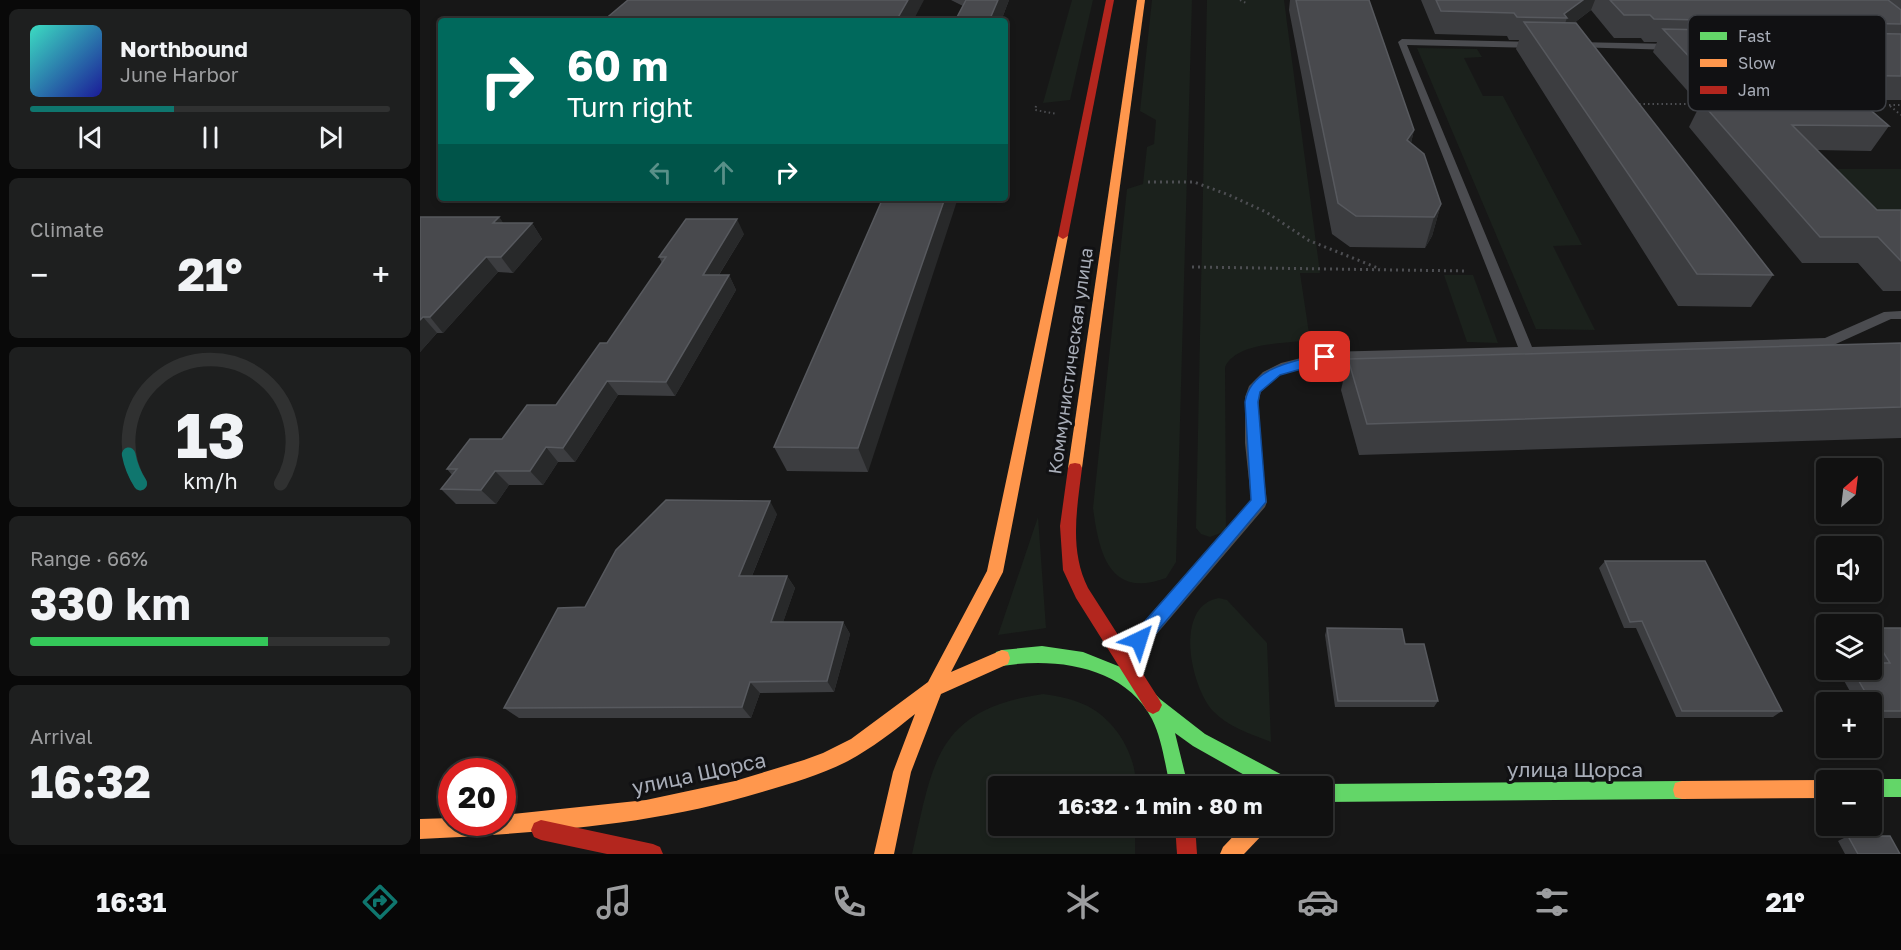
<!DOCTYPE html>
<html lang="en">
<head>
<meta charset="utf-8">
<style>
	body { margin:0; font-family:"Golos Text",sans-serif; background:#1e1f1f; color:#f1f3f6; height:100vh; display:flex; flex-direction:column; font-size:22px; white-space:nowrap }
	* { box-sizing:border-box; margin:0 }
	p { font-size:20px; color:#9c9d9f }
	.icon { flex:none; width:33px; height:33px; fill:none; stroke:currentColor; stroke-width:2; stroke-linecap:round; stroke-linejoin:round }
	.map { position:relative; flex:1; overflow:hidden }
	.sheet { display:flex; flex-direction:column; gap:9px; padding:9px; background:#090909; width:420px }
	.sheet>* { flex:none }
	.hud { position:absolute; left:18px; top:18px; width:570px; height:183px; border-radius:6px; box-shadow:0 3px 9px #0003,0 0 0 2px #303131; background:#00695c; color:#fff; overflow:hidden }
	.needle { width:39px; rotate:28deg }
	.buttons { position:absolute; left:1396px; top:458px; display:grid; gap:12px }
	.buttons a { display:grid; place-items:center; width:66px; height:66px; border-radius:6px; background:#111; box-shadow:0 3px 9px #0003,0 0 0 2px #303131; font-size:30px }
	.speed { position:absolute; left:18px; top:758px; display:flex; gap:12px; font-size:30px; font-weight:700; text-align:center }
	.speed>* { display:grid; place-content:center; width:78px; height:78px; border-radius:50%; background:#111; box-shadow:0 3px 9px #0003,0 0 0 2px #303131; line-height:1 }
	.speed .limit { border:9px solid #d22; background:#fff; color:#111 }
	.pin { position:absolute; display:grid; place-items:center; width:51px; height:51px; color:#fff; margin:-26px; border-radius:12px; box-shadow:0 3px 9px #0006 }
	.me { position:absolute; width:66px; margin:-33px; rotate:41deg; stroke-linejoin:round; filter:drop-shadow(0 0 4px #0008) }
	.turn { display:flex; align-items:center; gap:21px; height:126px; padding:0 30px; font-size:27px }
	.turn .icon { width:78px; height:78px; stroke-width:2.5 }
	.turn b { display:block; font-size:42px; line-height:51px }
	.lanes { display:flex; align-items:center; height:57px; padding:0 30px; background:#0003; justify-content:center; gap:30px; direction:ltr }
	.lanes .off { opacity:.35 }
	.big { font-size:45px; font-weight:700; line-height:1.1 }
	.sheet .widget { flex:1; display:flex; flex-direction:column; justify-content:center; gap:9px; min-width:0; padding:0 21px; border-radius:9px; background:#1e1f1f }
	.sheet .dial { align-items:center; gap:0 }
	.dial svg { height:156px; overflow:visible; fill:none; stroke:#303131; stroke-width:7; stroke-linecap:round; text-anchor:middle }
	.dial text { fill:#f1f3f6; stroke:none }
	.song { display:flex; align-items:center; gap:18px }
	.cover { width:72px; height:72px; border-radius:9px; background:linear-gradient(135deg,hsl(170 70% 55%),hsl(240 70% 35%)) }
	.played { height:6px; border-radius:3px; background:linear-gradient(90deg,#0f766e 40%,#303131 40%) }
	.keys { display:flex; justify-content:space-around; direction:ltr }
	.heat { display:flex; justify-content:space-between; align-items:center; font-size:33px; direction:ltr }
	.charge { height:9px; border-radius:4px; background:linear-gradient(90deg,#34c759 66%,#303131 0) }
	.trip { position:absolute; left:568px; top:776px; width:345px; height:60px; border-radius:6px; background:#111; box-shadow:0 3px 9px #0003,0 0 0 2px #303131; font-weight:700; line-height:60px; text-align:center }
	.tabs { display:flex; height:96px; justify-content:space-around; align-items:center; background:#070707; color:#9c9d9f }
	.tabs .icon { width:42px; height:42px }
	.tabs .selected { color:#0f766e }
	.tabs b { font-size:27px; color:#f1f3f6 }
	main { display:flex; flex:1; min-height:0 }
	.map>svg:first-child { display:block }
	.green { fill:#1b211c }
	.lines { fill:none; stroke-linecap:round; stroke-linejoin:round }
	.path-far1 { stroke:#4d4e52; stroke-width:2; stroke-dasharray:1.5 3; stroke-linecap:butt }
	.path { stroke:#4d4e52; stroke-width:3; stroke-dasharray:2 4; stroke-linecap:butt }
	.lane { fill:#4b4c50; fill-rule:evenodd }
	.fast { fill:#63d668; fill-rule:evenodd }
	.slow { fill:#ff974d; fill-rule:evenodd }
	.jam { fill:#b3261e; fill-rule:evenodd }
	.wall { fill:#3c3d40 }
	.shaded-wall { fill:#28292a }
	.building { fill:#48494d; stroke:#57595e; stroke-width:1.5 }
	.route { fill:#1a73e8; stroke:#114b97; stroke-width:1.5 }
	.labels { text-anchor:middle; stroke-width:6; stroke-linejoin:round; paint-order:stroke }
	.street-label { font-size:18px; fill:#a8adb8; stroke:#111113 }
	.near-street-label { font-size:21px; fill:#a8adb8; stroke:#111113 }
	.key { fill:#111113; stroke:#3e4045; stroke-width:1.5 }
	.key-label { font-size:16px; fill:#a8adb8 }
</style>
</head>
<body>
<main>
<section class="sheet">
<div class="widget">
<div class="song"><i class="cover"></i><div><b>Northbound</b><p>June Harbor</p></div></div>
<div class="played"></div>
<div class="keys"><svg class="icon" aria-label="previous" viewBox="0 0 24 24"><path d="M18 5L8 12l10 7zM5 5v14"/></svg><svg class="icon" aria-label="pause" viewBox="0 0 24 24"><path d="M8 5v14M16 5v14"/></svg><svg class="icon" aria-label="next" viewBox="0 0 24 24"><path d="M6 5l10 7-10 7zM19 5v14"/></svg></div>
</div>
<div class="widget"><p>Climate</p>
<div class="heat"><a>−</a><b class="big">21°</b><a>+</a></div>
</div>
<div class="widget dial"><svg viewBox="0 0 100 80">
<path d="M14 69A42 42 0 1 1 86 69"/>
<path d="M14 69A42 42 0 0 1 8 54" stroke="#0f766e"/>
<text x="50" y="56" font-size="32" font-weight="700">13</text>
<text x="50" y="72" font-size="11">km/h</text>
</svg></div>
<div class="widget"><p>Range · 66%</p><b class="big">330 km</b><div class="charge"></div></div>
<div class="widget"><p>Arrival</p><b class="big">16:32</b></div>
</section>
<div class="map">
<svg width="1481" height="854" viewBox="0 0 1481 854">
	<rect width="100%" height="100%" fill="#171717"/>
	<g class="green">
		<polygon points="652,0 673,0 650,100 623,103"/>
		<path d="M 732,0 L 772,0 L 756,562 L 746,578 C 690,599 679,554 673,508 L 707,189 L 723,184 L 727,147 L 734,144 L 736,120 L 720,111 Z"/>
		<path d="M 787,0 L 864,0 L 900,273 L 880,273 L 890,340 C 866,344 817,341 805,367 L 806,531 L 790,537 L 781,534 L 776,528 Z"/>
		<polygon points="997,48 1057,49 1062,57 1044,58 1063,96 1083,96 1162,245 1133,246 1175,330 1116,329"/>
		<polygon points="1413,169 1481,169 1481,214 1458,213"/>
		<polygon points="1024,275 1053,275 1078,343 1047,342"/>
		<polygon points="618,517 626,628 578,635"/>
		<path d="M 799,598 L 807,600 L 847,643 L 851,742 C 831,734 808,727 793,711 C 771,687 753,606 799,598 Z"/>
		<path d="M 623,694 C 636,696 650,698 663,704 C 694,717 716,753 716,786 L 579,786 L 579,825 L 715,825 L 715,854 L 492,854 C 513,763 515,710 623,694 Z"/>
	</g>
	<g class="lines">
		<g class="path-far1">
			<polyline points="820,0 828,4"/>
			<polyline points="1219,104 1282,104"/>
			<polyline points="1442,105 1481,105"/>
			<polyline points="616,106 615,110 637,114"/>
			<polyline points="1470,106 1481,115"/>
		</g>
		<g class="path">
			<polyline points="728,182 774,182 809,195 846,212 888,240 960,269"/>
			<polyline points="772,267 1047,271"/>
		</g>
		<g class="lane">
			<path d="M 982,39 L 1116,42 L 1120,45 L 1116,48 L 987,45 L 1112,347 L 1405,338 L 1464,312 L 1481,311 L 1481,319 L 1471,319 L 1407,348 L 905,362 C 885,366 854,370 842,390 C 832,406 845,480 847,502 L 845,507 L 712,663 L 705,666 L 698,663 L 696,657 L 698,651 L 831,500 L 825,443 L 825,397 L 829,386 L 843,372 L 861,363 L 905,352 L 1098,347 L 978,42 Z"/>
			<polygon points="1155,42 1254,44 1258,47 1254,50 1152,47 1151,45"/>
		</g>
		<g class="fast">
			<path d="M 622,646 L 663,652 L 708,670 L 724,682 L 740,699 L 785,734 L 870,779 L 872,786 L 844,786 L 773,746 L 755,733 L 768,786 L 750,786 C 745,764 742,739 732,719 C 705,666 635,657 582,666 L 576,664 L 574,658 L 576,652 L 582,650 Z"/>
			<polygon points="1452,779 1481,779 1481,797 1452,797 1452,780 1449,780"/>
			<polygon points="1262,781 1269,783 1271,790 1269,797 1262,799 903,802 903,786 897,786 903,784"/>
		</g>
		<g class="slow">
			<polygon points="717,0 725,0 662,468 660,472 650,472 648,468"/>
			<path d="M 643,233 L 648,236 L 583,572 L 531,672 L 582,650 L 588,652 L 590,658 L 588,664 L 521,694 L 491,772 L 474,854 L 454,854 L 473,772 L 495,714 C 474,731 452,748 428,761 C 401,775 372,783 342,792 C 231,826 116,833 0,839 L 0,819 L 32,818 L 32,822 L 82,822 L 82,815 L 226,800 L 315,781 L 384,760 L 403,753 L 431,739 L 508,682 L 567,571 L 638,236 Z"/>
			<polygon points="1407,780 1407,798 1262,799 1255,797 1253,790 1255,783 1262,781"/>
			<polygon points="824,825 848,825 845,832 824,854 800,854 803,847"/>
		</g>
		<g class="jam">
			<polygon points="686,0 694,0 648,236 643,239 638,236"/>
			<path d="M 655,463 L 660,464 L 662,468 C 657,509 649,550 668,588 L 739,699 L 742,705 L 739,711 L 733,714 L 727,711 L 656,598 L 643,570 L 640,526 L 648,468 L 650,464 Z"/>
			<polygon points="121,820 233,844 240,847 243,854 187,854 121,840 114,837 111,830 114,823"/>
			<polygon points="755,825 775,825 777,854 757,854"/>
		</g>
	</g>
	<g class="wall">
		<polygon points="531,0 589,0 581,21 543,6"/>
		<polygon points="870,0 949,0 994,130 991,143 1021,204 1012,236 1005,248 930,247 912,234 869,10"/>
		<polygon points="1001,0 1481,0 1481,100 1439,100 1469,126 1451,151 1397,150 1457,210 1481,210 1481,291 1463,291 1438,263 1382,263 1269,127 1280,105 1233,52 1237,42 1224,42 1221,38 1194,38 1171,10 1154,23 1353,275 1331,307 1258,306 1096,49 1099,40 1089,40 1087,36 1015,34"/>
		<polygon points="463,198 448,472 367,471 354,447"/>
		<polygon points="0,217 79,217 83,223 112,223 122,239 93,273 78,272 23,333 17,333 0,352"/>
		<polygon points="324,234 299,275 309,275 316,290 255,396 198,395 155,462 138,462 123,485 89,485 76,504 36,504 21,489 32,475 27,469 82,439 136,405 187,343 242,263 239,257"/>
		<polygon points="1481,343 1481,438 939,455 921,390 928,359"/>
		<polygon points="357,514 332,576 367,576 375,588 363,622 423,622 430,634 414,692 340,693 331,718 99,718 84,708 165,607"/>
		<polygon points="1185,561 1362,711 1353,717 1256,717 1216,628 1204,628 1179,568"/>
		<polygon points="907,628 985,644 1018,701 1014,707 915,707 905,635"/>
		<polygon points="1452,628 1481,628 1481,718 1452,718 1452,702 1436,702 1418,670 1420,669 1452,669 1455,663 1452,659"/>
		<polygon points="1428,836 1480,854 1425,854 1418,841"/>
	</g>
	<g class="shaded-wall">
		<polygon points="488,0 504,0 493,21 476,21"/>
		<polygon points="578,0 589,0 581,21 569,21"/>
		<polygon points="1163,0 1175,0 1171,10 1142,32 1147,18 1144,14"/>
		<polygon points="994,130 987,160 987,140"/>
		<polygon points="525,198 538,198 448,472 438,448"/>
		<polygon points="1021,204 1012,236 1005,248 1014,217"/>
		<polygon points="79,217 90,233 73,223"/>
		<polygon points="317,219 324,234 290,289 283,275"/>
		<polygon points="112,223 122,239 93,273 81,257"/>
		<polygon points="66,257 78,272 23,333 10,317"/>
		<polygon points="309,275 316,290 255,396 246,382"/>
		<polygon points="3,317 17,333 0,352 0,320"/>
		<polygon points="187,381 198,395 155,462 143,448"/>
		<polygon points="126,447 138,462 123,485 110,471"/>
		<polygon points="75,471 89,485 76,504 61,490"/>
		<polygon points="350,501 357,514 327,588 319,576"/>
		<polygon points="367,576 375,588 359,634 351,622"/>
		<polygon points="423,622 430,634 414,692 407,681"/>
		<polygon points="330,682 340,693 331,718 322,707"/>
	</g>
	<g class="building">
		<polygon points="208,0 488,0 476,21 183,21"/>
		<polygon points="546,0 578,0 569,21 535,21"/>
		<polygon points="876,0 949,0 994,130 987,140 1004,154 1021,204 1014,217 936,216 918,203"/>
		<polygon points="1016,0 1163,0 1144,14 1147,18 1097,17 1094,13 1021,11"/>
		<polygon points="1190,0 1468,0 1481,10 1481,24 1234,19 1230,15 1204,15"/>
		<polygon points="1104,22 1156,23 1353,275 1277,274"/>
		<polygon points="1243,29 1481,34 1481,76 1410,75 1469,126 1372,125 1457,210 1481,210 1481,261 1458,237 1400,237 1281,102 1312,102"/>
		<polygon points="463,198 525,198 438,448 354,447"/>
		<polygon points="0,217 79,217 73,223 112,223 81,257 66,257 10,317 3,317 0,320"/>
		<polygon points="266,219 317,219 283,275 309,275 246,382 187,381 143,448 126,447 110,471 75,471 61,490 21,489 37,469 27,469 50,439 82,439 107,405 136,405 180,343 187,343 246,257 239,257"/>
		<polygon points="1481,343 1481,407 947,424 928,359"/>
		<polygon points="246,500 350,501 319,576 367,576 351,622 423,622 407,681 330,682 322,707 84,708 138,608 165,607 196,550"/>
		<polygon points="1185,561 1285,561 1362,711 1262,711 1222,621 1210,622"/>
		<polygon points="907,628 982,629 985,644 1004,644 1018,701 918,701"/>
		<polygon points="1452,628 1481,628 1481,711 1456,711 1452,704 1452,702 1451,702 1432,669 1452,669 1452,663 1470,663 1452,634"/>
		<polygon points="1428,836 1470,836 1480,854 1438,854"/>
	</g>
	<path class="route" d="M 905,353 L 910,354 L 910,361 L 860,375 L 840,392 L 838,402 L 846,502 L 725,646 L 719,648 L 713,646 L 711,640 L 713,635 L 831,500 L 825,402 C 831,366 875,362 905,353 Z"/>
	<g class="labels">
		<g class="street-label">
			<text transform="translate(651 361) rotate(-82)" y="6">Коммунистическая улица</text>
		</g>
		<g class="near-street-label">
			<text x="1155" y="777">улица Щорса</text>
			<text transform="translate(279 774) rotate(-12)" y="7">улица Щорса</text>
		</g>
	</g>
	<rect x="1268" y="15" width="198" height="96" rx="9" class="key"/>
	<rect x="1280" y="32" width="27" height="8" fill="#63d668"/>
	<rect x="1280" y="59" width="27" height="8" fill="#ff974d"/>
	<rect x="1280" y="86" width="27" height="8" fill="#b3261e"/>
	<g class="key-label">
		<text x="1318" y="42">Fast</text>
		<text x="1318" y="69">Slow</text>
		<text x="1318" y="96">Jam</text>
	</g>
</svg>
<div class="buttons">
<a><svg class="needle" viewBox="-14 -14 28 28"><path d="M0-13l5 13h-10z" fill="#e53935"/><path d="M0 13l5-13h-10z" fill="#9c9d9f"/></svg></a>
<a><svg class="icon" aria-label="sound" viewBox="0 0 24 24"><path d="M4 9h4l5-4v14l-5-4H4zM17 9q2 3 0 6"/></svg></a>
<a><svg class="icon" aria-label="layers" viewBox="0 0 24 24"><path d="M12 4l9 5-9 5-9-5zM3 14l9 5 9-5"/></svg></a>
<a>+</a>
<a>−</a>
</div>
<div class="speed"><div class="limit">20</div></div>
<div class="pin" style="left:905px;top:357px;background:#d93025"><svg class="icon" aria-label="arrive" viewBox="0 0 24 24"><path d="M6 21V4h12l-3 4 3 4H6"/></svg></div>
<svg class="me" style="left:719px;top:640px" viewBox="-20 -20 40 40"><path d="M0-17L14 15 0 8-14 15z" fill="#1a73e8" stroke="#fff" stroke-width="4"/></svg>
<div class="trip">16:32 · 1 min · 80 m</div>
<div class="hud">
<div class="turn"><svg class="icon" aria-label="right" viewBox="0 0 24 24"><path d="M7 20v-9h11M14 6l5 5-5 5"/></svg><div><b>60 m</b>Turn right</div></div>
<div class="lanes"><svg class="icon off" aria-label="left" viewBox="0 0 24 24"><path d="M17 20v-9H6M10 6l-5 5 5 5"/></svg><svg class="icon off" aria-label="ahead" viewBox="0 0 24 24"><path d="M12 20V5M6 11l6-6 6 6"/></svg><svg class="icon" aria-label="right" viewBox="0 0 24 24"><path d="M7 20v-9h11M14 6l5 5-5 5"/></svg></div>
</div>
</div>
</main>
<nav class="tabs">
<b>16:31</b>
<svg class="icon selected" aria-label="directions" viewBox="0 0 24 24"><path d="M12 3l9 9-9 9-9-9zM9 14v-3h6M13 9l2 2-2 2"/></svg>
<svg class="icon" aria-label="music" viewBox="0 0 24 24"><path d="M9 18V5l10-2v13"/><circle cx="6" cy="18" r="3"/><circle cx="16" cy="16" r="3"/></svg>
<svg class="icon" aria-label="phone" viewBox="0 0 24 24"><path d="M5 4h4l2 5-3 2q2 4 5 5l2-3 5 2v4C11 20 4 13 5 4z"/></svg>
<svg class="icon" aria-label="climate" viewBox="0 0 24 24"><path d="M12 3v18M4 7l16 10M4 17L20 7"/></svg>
<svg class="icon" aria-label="car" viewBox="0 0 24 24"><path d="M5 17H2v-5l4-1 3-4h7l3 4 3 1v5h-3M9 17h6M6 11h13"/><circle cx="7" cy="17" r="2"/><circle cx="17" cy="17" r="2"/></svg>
<svg class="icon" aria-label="filters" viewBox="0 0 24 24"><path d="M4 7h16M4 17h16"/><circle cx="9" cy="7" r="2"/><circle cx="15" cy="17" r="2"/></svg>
<b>21°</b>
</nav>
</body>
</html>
